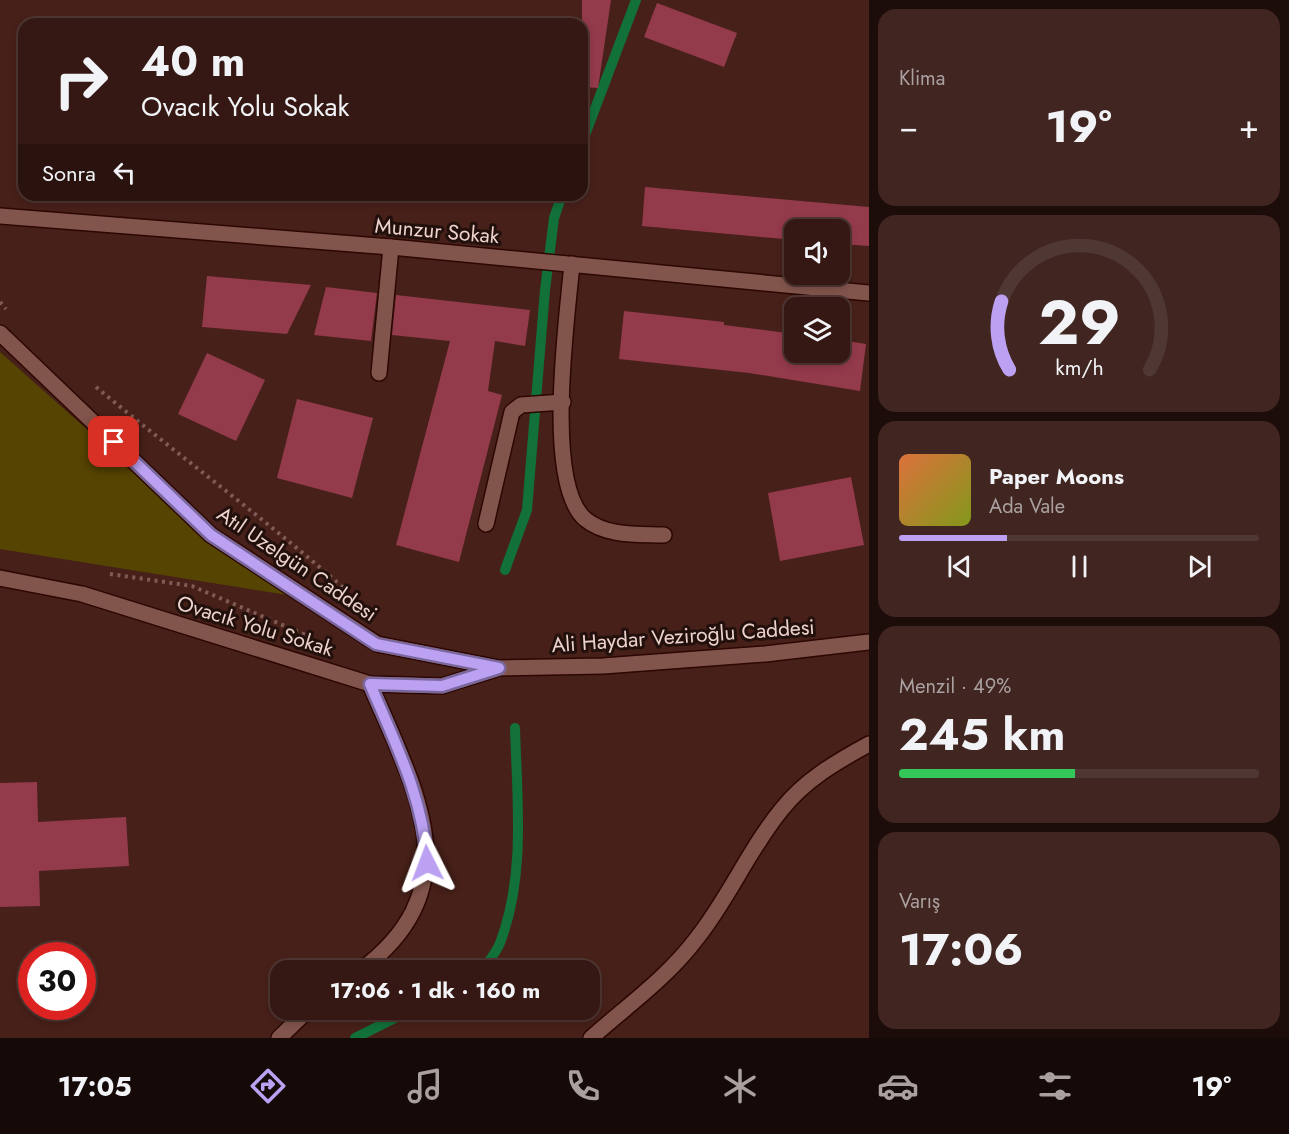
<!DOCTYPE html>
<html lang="tr">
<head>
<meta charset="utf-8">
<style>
	body { margin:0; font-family:Jost,sans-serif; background:#402521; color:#f1f3f6; height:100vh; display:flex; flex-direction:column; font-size:22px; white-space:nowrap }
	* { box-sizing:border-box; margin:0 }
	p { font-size:20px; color:#aaa0a0 }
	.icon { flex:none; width:33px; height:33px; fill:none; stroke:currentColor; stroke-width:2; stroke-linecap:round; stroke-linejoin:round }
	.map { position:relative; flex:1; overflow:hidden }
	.sheet { display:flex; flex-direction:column; gap:9px; padding:9px; background:#1d0d0a; width:420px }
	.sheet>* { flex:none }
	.hud { position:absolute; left:18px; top:18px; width:570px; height:183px; border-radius:18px; box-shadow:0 3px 9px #0003,0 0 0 2px #4f3733; background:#351813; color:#f1f3f6; overflow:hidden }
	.fabs { position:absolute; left:784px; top:219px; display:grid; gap:12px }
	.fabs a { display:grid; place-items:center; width:66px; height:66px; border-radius:12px; background:#351813; box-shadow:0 3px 9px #0003,0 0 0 2px #4f3733; font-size:30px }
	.speed { position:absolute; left:18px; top:942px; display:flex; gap:12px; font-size:30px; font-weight:700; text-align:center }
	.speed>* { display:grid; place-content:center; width:78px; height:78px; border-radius:50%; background:#351813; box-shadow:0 3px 9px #0003,0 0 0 2px #4f3733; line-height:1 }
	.speed .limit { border:9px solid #d22; background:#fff; color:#111 }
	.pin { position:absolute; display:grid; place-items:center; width:51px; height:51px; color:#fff; margin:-26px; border-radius:12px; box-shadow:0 3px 9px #0006 }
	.me { position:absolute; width:66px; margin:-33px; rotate:357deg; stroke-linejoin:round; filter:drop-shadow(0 0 4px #0008) }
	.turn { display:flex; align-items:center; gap:21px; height:126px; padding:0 24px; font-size:27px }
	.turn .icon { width:78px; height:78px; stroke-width:2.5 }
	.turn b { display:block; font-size:42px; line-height:51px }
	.then { display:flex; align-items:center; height:57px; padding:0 24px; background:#0003; gap:12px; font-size:22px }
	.big { font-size:45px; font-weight:700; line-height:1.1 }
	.sheet .widget { flex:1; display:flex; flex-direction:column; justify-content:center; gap:9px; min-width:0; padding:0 21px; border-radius:18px; background:#402521 }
	.sheet .dial { align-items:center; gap:0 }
	.dial svg { height:156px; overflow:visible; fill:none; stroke:#4f3733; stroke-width:7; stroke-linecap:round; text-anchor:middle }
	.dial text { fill:#f1f3f6; stroke:none }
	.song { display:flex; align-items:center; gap:18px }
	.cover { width:72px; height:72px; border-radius:9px; background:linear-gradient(135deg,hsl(20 70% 55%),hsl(70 70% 35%)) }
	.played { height:6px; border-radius:3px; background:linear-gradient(90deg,#bca0f2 30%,#4f3733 30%) }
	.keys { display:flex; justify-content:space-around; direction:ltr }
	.heat { display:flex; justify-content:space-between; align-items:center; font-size:33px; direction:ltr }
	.charge { height:9px; border-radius:4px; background:linear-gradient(90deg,#34c759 49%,#4f3733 0) }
	.trip { position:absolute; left:270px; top:960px; width:330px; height:60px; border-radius:18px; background:#351813; box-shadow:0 3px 9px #0003,0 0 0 2px #4f3733; font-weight:700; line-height:60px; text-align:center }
	.tabs { display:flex; height:96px; justify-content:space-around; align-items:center; background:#150a08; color:#aaa0a0 }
	.tabs .icon { width:42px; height:42px }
	.tabs .current { color:#bca0f2 }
	.tabs b { font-size:27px; color:#f1f3f6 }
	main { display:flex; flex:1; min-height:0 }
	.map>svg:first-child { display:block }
	.green { fill:#564402 }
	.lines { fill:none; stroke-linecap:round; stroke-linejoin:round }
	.stream { stroke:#127039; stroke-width:10 }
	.building { fill:#933a4b }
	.lane-casing { stroke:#2c0703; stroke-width:18 }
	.street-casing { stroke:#2c0703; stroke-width:18 }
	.path { stroke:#7f5c56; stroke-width:4; stroke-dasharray:3 4.5; stroke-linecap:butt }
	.lane { stroke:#82554c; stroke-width:15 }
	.street { stroke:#82554c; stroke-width:15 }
	.route-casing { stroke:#7a689d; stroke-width:15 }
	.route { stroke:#bca0f2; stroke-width:10 }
	.labels { text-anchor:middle; stroke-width:6; stroke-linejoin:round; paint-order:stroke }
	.street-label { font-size:21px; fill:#eed3cd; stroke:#22100c }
</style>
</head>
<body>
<main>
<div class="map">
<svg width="869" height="1038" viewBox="0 0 869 1038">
	<rect width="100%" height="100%" fill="#472019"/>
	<polygon class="green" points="0,352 91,433 300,597 0,549"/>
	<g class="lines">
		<g class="stream">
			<polyline points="582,143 636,0"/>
			<polyline points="505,570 527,510 545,290 554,218 562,195"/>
			<path d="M 483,970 C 488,962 496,953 500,943 C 526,876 517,798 515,728"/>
			<polyline points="355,1038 411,1010"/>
		</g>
	</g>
	<g class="building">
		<polygon points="582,0 611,0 598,88 582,87"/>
		<polygon points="657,3 737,33 724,67 644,37"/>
		<polygon points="645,187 869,207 869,246 840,244 840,230 795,230 795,240 642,226"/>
		<polygon points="207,276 311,285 287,334 202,327"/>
		<polygon points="326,287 377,293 371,341 314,335"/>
		<polygon points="396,295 530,310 525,346 495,341 488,391 502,395 459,562 396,545 450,341 392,335"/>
		<polygon points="624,311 724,322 724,325 795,334 795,352 840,352 840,340 866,344 860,391 749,373 619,359"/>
		<polygon points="207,353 265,380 236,441 178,414"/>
		<polygon points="297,399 373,418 352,498 277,478"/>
		<polygon points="851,477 864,545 780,561 768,493"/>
		<polygon points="37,782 38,822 126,817 129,866 39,871 40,906 0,907 0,783"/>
	</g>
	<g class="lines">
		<g class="lane-casing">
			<g id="lane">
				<path d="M 572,264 C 567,318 544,483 585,519 C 607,537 638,534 664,535"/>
				<polyline points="379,373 391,247"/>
				<polyline points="486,524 512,412 521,405 563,402"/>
			</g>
		</g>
		<g class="street-casing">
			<g id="street">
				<polyline points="0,216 391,247 869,293"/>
				<polyline points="0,333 211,535 377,644 499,668 603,666 765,654 869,642"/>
				<polyline points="0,578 82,594 370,684 442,686 496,669"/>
				<path d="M 361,970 C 474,885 414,788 370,684"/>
				<polyline points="279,1038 308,1010"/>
				<path d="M 591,1038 C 627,1006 668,977 697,938 C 729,898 749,849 782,809 C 805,780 836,762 869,744"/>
			</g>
		</g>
		<g class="path">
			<polyline points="0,302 6,309"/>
			<path d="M 96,387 C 179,456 267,520 348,592"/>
			<polyline points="110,574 192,586 308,636"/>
		</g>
		<use href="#lane" class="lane"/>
		<use href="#street" class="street"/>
	</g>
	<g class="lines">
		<g class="route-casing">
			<path id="route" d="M 114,442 L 211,535 L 376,644 L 499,668 L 442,686 L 370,684 C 395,743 424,799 427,863"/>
		</g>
		<use href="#route" class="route"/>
	</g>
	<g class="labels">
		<g class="street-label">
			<text transform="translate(437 231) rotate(5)" y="7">Munzur Sokak</text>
			<text transform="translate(297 564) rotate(34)" y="7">Atıl Uzelgün Caddesi</text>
			<text transform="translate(255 626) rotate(17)" y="7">Ovacık Yolu Sokak</text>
			<text transform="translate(683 636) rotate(-4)" y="7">Ali Haydar Veziroğlu Caddesi</text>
		</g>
	</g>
</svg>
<div class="fabs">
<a><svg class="icon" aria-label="sound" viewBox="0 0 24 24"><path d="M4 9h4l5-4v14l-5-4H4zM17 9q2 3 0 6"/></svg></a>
<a><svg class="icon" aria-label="layers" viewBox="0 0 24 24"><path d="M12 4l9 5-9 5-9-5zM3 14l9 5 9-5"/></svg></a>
</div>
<div class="speed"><div class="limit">30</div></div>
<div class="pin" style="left:114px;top:442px;background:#d93025"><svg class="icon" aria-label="arrive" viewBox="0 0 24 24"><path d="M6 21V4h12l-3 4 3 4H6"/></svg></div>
<svg class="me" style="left:427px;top:863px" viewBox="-20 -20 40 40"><path d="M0-17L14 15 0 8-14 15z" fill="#bca0f2" stroke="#fff" stroke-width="4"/></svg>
<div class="trip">17:06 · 1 dk · 160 m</div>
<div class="hud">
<div class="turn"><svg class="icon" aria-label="right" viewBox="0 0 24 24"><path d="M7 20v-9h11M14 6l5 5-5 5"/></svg><div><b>40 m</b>Ovacık Yolu Sokak</div></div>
<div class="then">Sonra<svg class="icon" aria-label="left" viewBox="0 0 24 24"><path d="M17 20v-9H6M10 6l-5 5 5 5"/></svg></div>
</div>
</div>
<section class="sheet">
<div class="widget"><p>Klima</p>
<div class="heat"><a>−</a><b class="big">19°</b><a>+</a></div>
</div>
<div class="widget dial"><svg viewBox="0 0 100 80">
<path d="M14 69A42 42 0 1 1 86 69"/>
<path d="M14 69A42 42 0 0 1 10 34" stroke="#bca0f2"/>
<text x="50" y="56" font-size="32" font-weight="700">29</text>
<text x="50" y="72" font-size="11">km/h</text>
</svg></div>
<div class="widget">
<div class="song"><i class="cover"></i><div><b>Paper Moons</b><p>Ada Vale</p></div></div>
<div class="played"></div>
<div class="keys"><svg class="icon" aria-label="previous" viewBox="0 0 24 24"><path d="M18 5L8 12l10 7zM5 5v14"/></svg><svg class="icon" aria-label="pause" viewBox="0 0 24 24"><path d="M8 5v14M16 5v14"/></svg><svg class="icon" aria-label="next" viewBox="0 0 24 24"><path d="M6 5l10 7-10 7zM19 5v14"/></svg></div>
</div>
<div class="widget"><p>Menzil · 49%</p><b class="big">245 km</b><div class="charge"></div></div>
<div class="widget"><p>Varış</p><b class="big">17:06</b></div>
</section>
</main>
<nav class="tabs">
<b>17:05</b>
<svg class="icon current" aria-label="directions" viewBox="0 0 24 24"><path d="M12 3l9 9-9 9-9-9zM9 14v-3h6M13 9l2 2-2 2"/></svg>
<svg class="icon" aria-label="music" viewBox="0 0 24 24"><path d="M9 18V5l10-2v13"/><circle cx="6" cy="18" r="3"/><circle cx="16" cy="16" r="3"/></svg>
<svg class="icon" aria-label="phone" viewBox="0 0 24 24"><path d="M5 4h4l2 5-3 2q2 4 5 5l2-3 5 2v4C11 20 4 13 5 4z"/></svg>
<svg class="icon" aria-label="climate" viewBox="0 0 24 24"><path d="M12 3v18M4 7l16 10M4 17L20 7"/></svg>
<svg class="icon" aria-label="car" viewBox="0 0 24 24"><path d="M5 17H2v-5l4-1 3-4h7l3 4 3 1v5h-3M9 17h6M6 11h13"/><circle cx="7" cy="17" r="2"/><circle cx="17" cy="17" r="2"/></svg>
<svg class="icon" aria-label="filters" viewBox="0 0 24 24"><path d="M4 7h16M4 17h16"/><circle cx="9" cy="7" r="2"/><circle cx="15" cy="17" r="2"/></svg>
<b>19°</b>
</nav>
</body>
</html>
